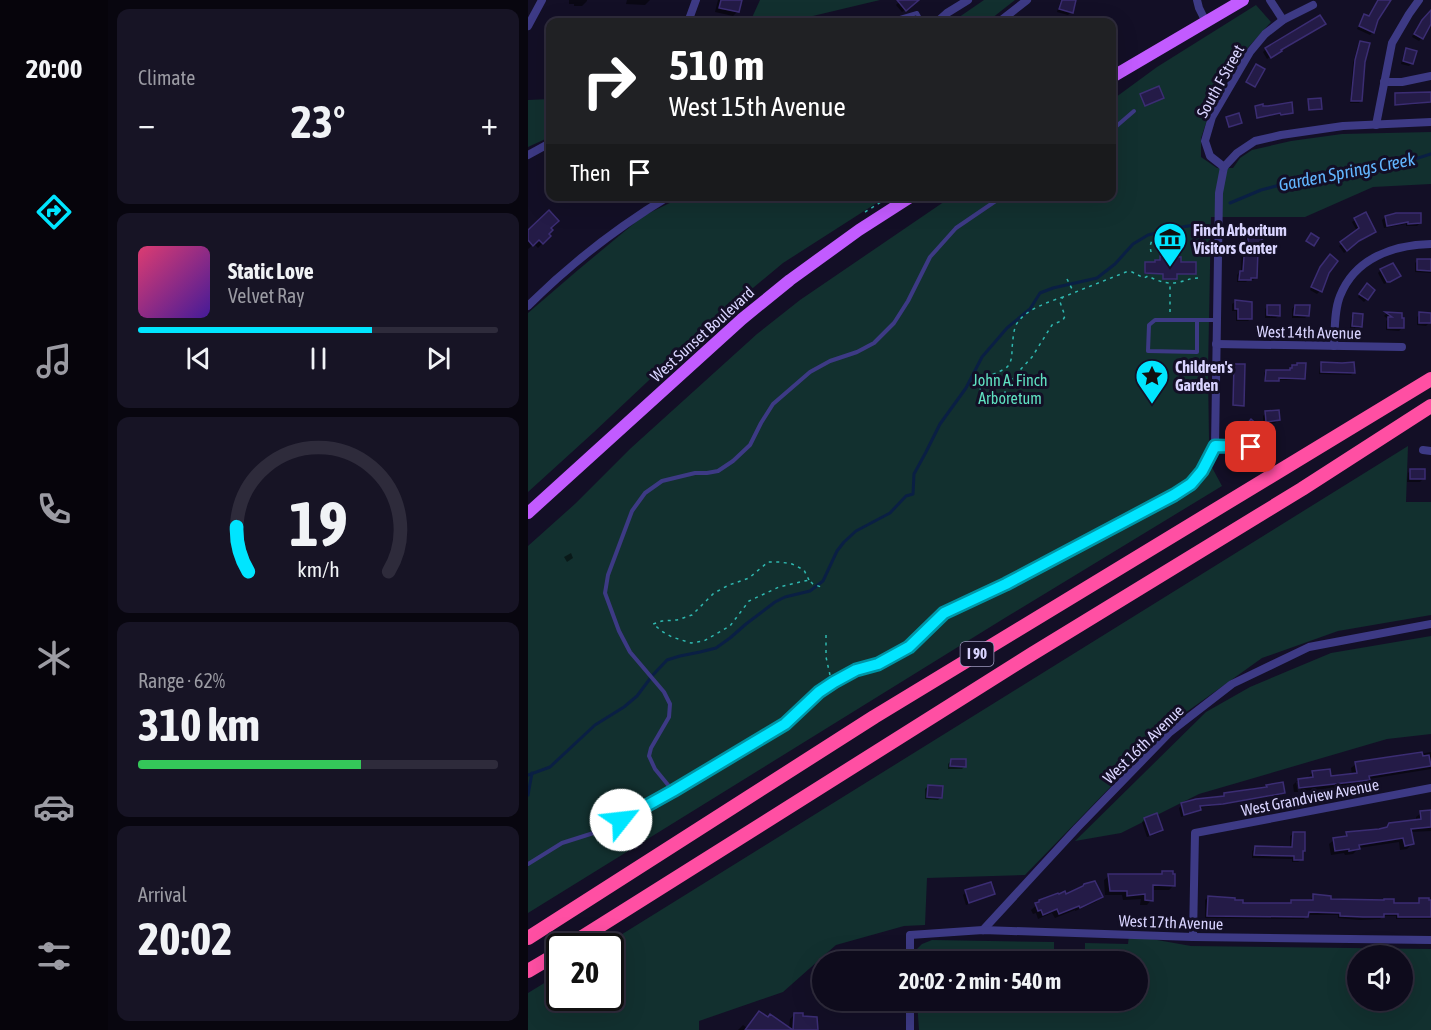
<!DOCTYPE html>
<html lang="en">
<head>
<meta charset="utf-8">
<style>
	body { margin:0; font-family:"Asap Condensed",sans-serif; background:#171425; color:#f1f3f6; height:100vh; display:flex; flex-direction:column; font-size:22px; white-space:nowrap }
	* { box-sizing:border-box; margin:0 }
	p { font-size:20px; color:#9b9ba3 }
	.icon { flex:none; width:33px; height:33px; fill:none; stroke:currentColor; stroke-width:2; stroke-linecap:round; stroke-linejoin:round }
	.map { position:relative; flex:1; overflow:hidden }
	.sheet { display:flex; flex-direction:column; gap:9px; padding:9px; background:#08060f; width:420px }
	.sheet>* { flex:none }
	.banner { position:absolute; left:18px; top:18px; width:570px; height:183px; border-radius:12px; box-shadow:0 6px 24px #0002,0 0 0 2px #2e2b3b; background:#202124; color:#fff; overflow:hidden }
	.tools { position:absolute; left:819px; top:945px; display:grid; gap:12px }
	.tools a { display:grid; place-items:center; width:66px; height:66px; border-radius:50%; background:#0e0b1c; box-shadow:0 6px 24px #0002,0 0 0 2px #2e2b3b; font-size:30px }
	.speed { position:absolute; left:18px; top:933px; display:flex; gap:12px; font-size:30px; font-weight:700; text-align:center }
	.speed>* { display:grid; place-content:center; width:78px; height:78px; border-radius:50%; background:#0e0b1c; box-shadow:0 6px 24px #0002,0 0 0 2px #2e2b3b; line-height:1 }
	.speed .limit { border:3px solid #111; border-radius:9px; background:#fff; color:#111 }
	.pin { position:absolute; display:grid; place-items:center; width:51px; height:51px; color:#fff; margin:-26px; border-radius:12px; box-shadow:0 3px 9px #0006 }
	.me { position:absolute; width:66px; margin:-33px; rotate:61deg; stroke-linejoin:round; filter:drop-shadow(0 0 4px #0008) }
	.turn { display:flex; align-items:center; gap:21px; height:126px; padding:0 24px; font-size:27px }
	.turn .icon { width:78px; height:78px; stroke-width:2.5 }
	.turn b { display:block; font-size:42px; line-height:51px }
	.then { display:flex; align-items:center; height:57px; padding:0 24px; background:#0003; gap:12px; font-size:22px }
	.big { font-size:45px; font-weight:700; line-height:1.1 }
	.sheet .widget { flex:1; display:flex; flex-direction:column; justify-content:center; gap:9px; min-width:0; padding:0 21px; border-radius:12px; background:#171425 }
	.sheet .dial { align-items:center; gap:0 }
	.dial svg { height:156px; overflow:visible; fill:none; stroke:#2e2b3b; stroke-width:7; stroke-linecap:round; text-anchor:middle }
	.dial text { fill:#f1f3f6; stroke:none }
	.song { display:flex; align-items:center; gap:18px }
	.cover { width:72px; height:72px; border-radius:9px; background:linear-gradient(135deg,hsl(340 70% 55%),hsl(260 70% 35%)) }
	.played { height:6px; border-radius:3px; background:linear-gradient(90deg,#00e5ff 65%,#2e2b3b 65%) }
	.keys { display:flex; justify-content:space-around; direction:ltr }
	.heat { display:flex; justify-content:space-between; align-items:center; font-size:33px; direction:ltr }
	.charge { height:9px; border-radius:4px; background:linear-gradient(90deg,#34c759 62%,#2e2b3b 0) }
	.trip { position:absolute; left:284px; top:951px; width:336px; height:60px; border-radius:30px; background:#0e0b1c; box-shadow:0 6px 24px #0002,0 0 0 2px #2e2b3b; font-weight:700; line-height:60px; text-align:center }
	main { display:flex; flex:1; min-height:0 }
	.tab-bar { display:flex; flex-direction:column; width:108px; justify-content:space-around; align-items:center; background:#06040b; color:#9b9ba3 }
	.tab-bar .icon { width:42px; height:42px }
	.tab-bar .selected { color:#00e5ff }
	.tab-bar b { font-size:27px; color:#f1f3f6 }
	.map>svg:first-child { display:block }
	.green { fill:#12302f; fill-rule:evenodd }
	.shadow { fill:#0007 }
	.lines { fill:none; stroke-linecap:round; stroke-linejoin:round }
	.stream { stroke:#0a1f44; stroke-width:3 }
	.building { fill:#241b47; stroke:#3b2d73; stroke-width:1.5 }
	.path { stroke:#2fb8b0; stroke-width:1.5; stroke-dasharray:3 4.5; stroke-linecap:butt }
	.service { stroke:#3d3a85; stroke-width:4 }
	.minor { stroke:#3d3a85; stroke-width:8 }
	.primary { stroke:#c25bff; stroke-width:12 }
	.motorway { stroke:#ff4fa3; stroke-width:14 }
	.route-casing { stroke:#0095a6; stroke-width:15 }
	.route { stroke:#00e5ff; stroke-width:10 }
	.labels { text-anchor:middle; stroke-width:6; stroke-linejoin:round; paint-order:stroke }
	.shield { fill:#130f26; stroke:#9e99be; stroke-width:1.5 }
	.shield-label { font-size:15px; font-weight:bold; fill:#d9d4ff }
	.street-label { font-size:16px; fill:#d9d4ff; stroke:#130f26 }
	.poi-label { font-size:16px; font-weight:bold; fill:#d9d4ff; stroke:#130f26; text-anchor:start }
	.park-label { font-size:16px; fill:#5fe0c0; stroke:#130f26 }
	.water-label { font-size:18px; font-style:italic; fill:#62b6ff; stroke:#130f26 }
</style>
</head>
<body>
<main>
<nav class="tab-bar">
<b>20:00</b>
<svg class="icon selected" aria-label="directions" viewBox="0 0 24 24"><path d="M12 3l9 9-9 9-9-9zM9 14v-3h6M13 9l2 2-2 2"/></svg>
<svg class="icon" aria-label="music" viewBox="0 0 24 24"><path d="M9 18V5l10-2v13"/><circle cx="6" cy="18" r="3"/><circle cx="16" cy="16" r="3"/></svg>
<svg class="icon" aria-label="phone" viewBox="0 0 24 24"><path d="M5 4h4l2 5-3 2q2 4 5 5l2-3 5 2v4C11 20 4 13 5 4z"/></svg>
<svg class="icon" aria-label="climate" viewBox="0 0 24 24"><path d="M12 3v18M4 7l16 10M4 17L20 7"/></svg>
<svg class="icon" aria-label="car" viewBox="0 0 24 24"><path d="M5 17H2v-5l4-1 3-4h7l3 4 3 1v5h-3M9 17h6M6 11h13"/><circle cx="7" cy="17" r="2"/><circle cx="17" cy="17" r="2"/></svg>
<svg class="icon" aria-label="filters" viewBox="0 0 24 24"><path d="M4 7h16M4 17h16"/><circle cx="9" cy="7" r="2"/><circle cx="15" cy="17" r="2"/></svg>
</nav>
<section class="sheet">
<div class="widget"><p>Climate</p>
<div class="heat"><a>−</a><b class="big">23°</b><a>+</a></div>
</div>
<div class="widget">
<div class="song"><i class="cover"></i><div><b>Static Love</b><p>Velvet Ray</p></div></div>
<div class="played"></div>
<div class="keys"><svg class="icon" aria-label="previous" viewBox="0 0 24 24"><path d="M18 5L8 12l10 7zM5 5v14"/></svg><svg class="icon" aria-label="pause" viewBox="0 0 24 24"><path d="M8 5v14M16 5v14"/></svg><svg class="icon" aria-label="next" viewBox="0 0 24 24"><path d="M6 5l10 7-10 7zM19 5v14"/></svg></div>
</div>
<div class="widget dial"><svg viewBox="0 0 100 80">
<path d="M14 69A42 42 0 1 1 86 69"/>
<path d="M14 69A42 42 0 0 1 8 46" stroke="#00e5ff"/>
<text x="50" y="56" font-size="32" font-weight="700">19</text>
<text x="50" y="72" font-size="11">km/h</text>
</svg></div>
<div class="widget"><p>Range · 62%</p><b class="big">310 km</b><div class="charge"></div></div>
<div class="widget"><p>Arrival</p><b class="big">20:02</b></div>
</section>
<div class="map">
<svg width="903" height="1030" viewBox="0 0 903 1030">
	<rect width="100%" height="100%" fill="#130f26"/>
	<g class="green">
		<polygon points="232,0 352,0 268,20 266,22 222,22"/>
		<polygon points="456,0 487,0 459,22 424,22"/>
		<polygon points="728,5 743,22 706,63 685,102 673,138 673,157 689,168 705,168 712,158 724,150 763,141 814,134 903,132 903,184 845,187 777,217 683,217 680,371 681,439 680,460 694,486 480,616 0,913 0,546 48,503 103,448 229,334 272,300 423,197 584,196 584,100 629,67"/>
		<polygon points="22,99 22,137 0,147 0,100"/>
		<polygon points="154,197 358,197 255,263 171,333 66,432 0,492 0,313 50,270 115,216"/>
		<polygon points="880,446 878,502 903,502 903,615 810,631 734,658 643,723 627,741 497,875 399,878 397,925 376,926 308,945 255,992 171,1021 171,1030 0,1030 0,993 31,974 32,998 82,998 82,946 75,946"/>
		<polygon points="903,636 903,734 859,739 671,794 593,833 547,841 678,712 722,687 803,653"/>
		<path d="M 601,935 L 663,946 L 903,949 L 903,1030 L 391,1030 L 389,1001 L 526,1000 L 526,1003 L 555,1004 L 555,1001 L 609,1000 L 609,962 L 557,961 L 557,943 L 600,944 ZM 830,956 L 874,956 L 874,1000 L 830,1000 Z"/>
		<polygon points="404,940 526,942 526,961 388,961 387,951 394,944"/>
	</g>
	<g class="shadow">
		<polygon points="41,0 59,0 59,1 54,6 46,6 46,4 41,4"/>
		<polygon points="99,0 122,0 117,5 98,4"/>
		<polygon points="190,0 212,0 209,12 205,16 187,12"/>
		<polygon points="373,0 390,0 374,12 368,5"/>
		<polygon points="533,0 543,0 543,12 540,15 529,12"/>
		<polygon points="850,0 857,0 845,32 842,35 829,29 834,19 837,16 840,17"/>
		<polygon points="903,12 903,22 894,38 891,41 884,37 891,25"/>
		<polygon points="832,42 836,61 833,101 831,103 822,103 825,63 830,45"/>
		<polygon points="738,49 752,50 739,59 735,52"/>
		<polygon points="879,50 884,63 881,66 873,64 876,53"/>
		<polygon points="903,93 903,102 883,105 866,105 867,94"/>
		<polygon points="837,214 847,232 827,244 816,253 811,246 829,231 824,222"/>
		<polygon points="857,217 892,223 889,226 878,226 878,224 856,228 854,220"/>
		<polygon points="21,229 19,234 21,236 10,248 6,244 0,249 0,232"/>
		<polygon points="721,235 732,249 729,252 728,278 725,280 720,280 718,282 709,282 709,275 713,271 714,247 718,243 718,238"/>
		<polygon points="633,258 652,264 666,274 648,274 647,280 635,279 635,274 616,274 618,263 626,263 632,262"/>
		<polygon points="799,259 800,272 792,291 789,294 782,290 790,272"/>
		<polygon points="890,260 903,260 903,273 887,272 887,263"/>
		<polygon points="853,270 871,276 868,279 856,284 850,273"/>
		<polygon points="836,288 839,299 836,302 830,297"/>
		<polygon points="707,302 723,318 720,321 708,321 708,311 704,311 704,304"/>
		<polygon points="740,306 751,315 748,318 737,318 737,309"/>
		<polygon points="767,306 780,315 777,318 764,318 764,309"/>
		<polygon points="858,314 872,314 874,328 871,331 858,330 858,321 860,319 856,316"/>
		<polygon points="892,314 901,323 898,326 889,325 889,317"/>
		<polygon points="826,315 833,327 830,329 822,329 823,318"/>
		<polygon points="794,364 825,373 823,375 791,374 792,366"/>
		<polygon points="765,366 775,378 773,380 750,380 747,382 736,382 736,373 738,371 760,372"/>
		<polygon points="738,413 750,420 747,423 735,424 735,416"/>
		<polygon points="723,421 729,426 719,437 713,432"/>
		<polygon points="883,470 895,479 892,482 879,482 880,473"/>
		<polygon points="43,553 45,558 39,562 36,557"/>
		<polygon points="903,752 903,769 841,779 835,785 773,791 771,782 768,782 770,792 766,792 765,785 770,780 780,779 780,777 785,772 802,778 824,775 823,768 828,764 857,760"/>
		<polygon points="423,761 437,766 434,769 420,769 420,764"/>
		<polygon points="400,786 413,797 410,800 397,799 397,789"/>
		<polygon points="739,786 755,792 752,795 671,808 671,809 668,812 653,817 651,808 654,805 694,798 697,795 736,789"/>
		<polygon points="903,812 903,831 882,832 884,844 879,849 872,850 871,842 831,848 825,854 817,855 816,853 803,855 801,844 806,840 815,838 819,834 852,830 888,821 888,817 893,813"/>
		<polygon points="617,819 634,830 631,833 619,837 614,822"/>
		<polygon points="765,834 774,852 773,860 770,862 764,862 764,859 724,858 724,851 727,848 762,849 762,836"/>
		<polygon points="634,872 646,885 641,890 624,890 623,900 619,905 612,905 613,899 595,900 594,895 577,895 576,880 581,876 632,875"/>
		<polygon points="438,892 465,894 463,896 438,905 435,895"/>
		<polygon points="537,896 573,897 568,902 547,911 547,910 527,918 524,913 510,919 508,913 505,914 503,910 512,902"/>
		<polygon points="786,896 801,901 864,905 889,905 891,900 903,900 903,919 868,919 868,916 855,916 852,919 832,920 810,918 810,915 779,915 776,919 677,918 677,900 680,897 713,904 760,904 764,901 783,901 783,899"/>
		<polygon points="316,954 337,962 311,962 311,959"/>
		<polygon points="231,1013 261,1029 262,1019 266,1015 288,1030 302,1030 210,1030 215,1025 219,1028"/>
	</g>
	<g class="lines">
		<g class="stream">
			<polyline points="702,203 733,190 787,176 865,166 903,154"/>
			<polyline points="0,775 22,767 67,725 96,707 109,696 124,676 139,660 152,656 172,652 188,648 202,638 218,624 247,602 257,597 282,591 295,581 309,551 316,542 328,531 362,513 378,496 385,494 386,474 398,452 412,424 438,388 454,357 479,328 502,309 512,293 525,288 569,278 587,264 605,244 620,235 654,227 673,224"/>
			<polyline points="0,795 4,773"/>
		</g>
	</g>
	<g class="building">
		<polygon points="193,0 214,0 211,12 191,8"/>
		<polygon points="369,0 391,0 378,11"/>
		<polygon points="534,0 548,0 545,13 531,9"/>
		<polygon points="850,0 863,0 850,20 846,33 831,26 836,14 841,16"/>
		<polygon points="903,10 903,24 895,39 886,34 894,20"/>
		<polygon points="792,15 798,24 753,50 754,51 743,58 737,48"/>
		<polygon points="832,41 842,43 837,62 834,101 823,101 827,60"/>
		<polygon points="878,48 889,51 885,64 875,61"/>
		<polygon points="728,64 737,69 727,87 718,82"/>
		<polygon points="631,86 636,98 617,106 612,94"/>
		<polygon points="903,92 903,102 867,105 867,93"/>
		<polygon points="793,98 794,109 781,110 780,99"/>
		<polygon points="764,102 765,113 753,115 752,113 729,118 727,106 735,104 735,106 740,106"/>
		<polygon points="711,113 714,123 701,127 698,117"/>
		<polygon points="21,210 31,221 23,228 25,230 21,234 23,236 15,244 11,240 5,246 0,240 0,230"/>
		<polygon points="838,212 848,232 831,241 819,251 812,242 831,228 826,218"/>
		<polygon points="868,213 893,213 893,223 880,224 880,222 859,226 857,216"/>
		<polygon points="720,233 734,234 734,250 730,250 729,278 723,278 723,280 711,280 712,271 715,271 717,242 720,242"/>
		<polygon points="783,233 791,238 786,246 778,241"/>
		<polygon points="802,254 810,261 801,273 794,292 783,287 792,267"/>
		<polygon points="632,256 653,257 653,262 668,262 668,274 649,274 649,279 635,279 635,274 617,273 617,262 627,262 627,260 632,260"/>
		<polygon points="889,259 903,259 903,271 889,270"/>
		<polygon points="865,263 873,276 862,282 859,282 852,269"/>
		<polygon points="839,283 847,290 840,300 831,294"/>
		<polygon points="707,300 724,302 724,319 710,319 710,309 707,309"/>
		<polygon points="739,305 752,305 752,316 739,315"/>
		<polygon points="767,305 782,305 781,316 766,315"/>
		<polygon points="857,312 874,313 874,318 876,318 876,328 860,328 860,317 864,317"/>
		<polygon points="891,312 903,313 903,323 891,323"/>
		<polygon points="825,313 835,314 834,327 824,326"/>
		<polygon points="793,362 814,363 826,362 827,373 793,372"/>
		<polygon points="769,363 778,363 777,379 751,378 751,381 737,381 738,370 762,370 762,368 764,368 764,365 769,365"/>
		<polygon points="706,364 717,364 716,406 705,405"/>
		<polygon points="751,410 752,420 738,422 737,411"/>
		<polygon points="723,419 731,426 722,435 715,429"/>
		<rect x="882" y="469" width="15" height="10"/>
		<polygon points="894,752 895,756 901,755 903,766 841,776 842,780 771,788 770,779 785,777 784,771 802,769 803,776 829,773 827,762"/>
		<polygon points="423,759 438,759 438,767 422,766"/>
		<polygon points="755,782 757,793 695,804 672,806 673,810 656,815 653,803 668,799 696,796 696,793 739,787 738,785"/>
		<polygon points="400,785 415,786 414,798 399,797"/>
		<polygon points="903,810 903,827 883,829 886,844 877,846 875,838 831,845 832,849 821,851 821,849 807,851 805,838 819,836 818,832 851,829 859,827 861,823 893,819 892,811"/>
		<polygon points="629,813 635,830 622,835 616,818"/>
		<polygon points="765,832 777,832 777,851 775,851 775,860 766,860 766,856 726,855 727,846 764,847"/>
		<polygon points="634,871 645,871 645,874 647,874 647,886 625,885 625,901 617,900 617,894 599,896 599,891 582,891 580,874 634,874"/>
		<polygon points="567,881 575,897 552,908 551,906 531,914 529,909 515,915 513,910 510,911 507,903 511,902 511,900 530,893 531,894 537,891 538,894 555,886 556,884"/>
		<polygon points="463,882 467,894 441,903 437,890"/>
		<polygon points="785,894 803,896 803,899 856,900 856,899 866,899 866,903 891,903 891,898 901,898 901,900 903,900 903,917 870,917 870,914 856,914 856,917 835,917 812,916 812,913 781,912 780,917 679,916 680,896 707,898 707,900 715,900 715,903 763,903 763,900 785,900"/>
		<polygon points="315,952 339,953 339,962 315,962"/>
		<polygon points="231,1011 240,1017 242,1014 265,1030 217,1030"/>
		<polygon points="266,1013 275,1013 275,1016 289,1017 290,1030 265,1030"/>
	</g>
	<g class="lines">
		<g class="path">
			<polyline points="337,212 361,197"/>
			<polyline points="623,252 622,246 624,240"/>
			<polyline points="539,279 545,291"/>
			<path d="M 535,297 C 520,302 496,310 488,325 C 485,332 485,341 484,348 C 484,354 484,361 480,366 C 472,375 448,374 453,392 C 455,398 459,402 465,404 L 474,399 L 482,381 L 504,357 L 524,325 L 535,320 L 537,316 L 532,302 L 535,297 L 598,272 L 604,272 L 616,278 L 620,276 C 630,281 640,285 651,282 C 661,280 661,278 672,278"/>
			<polyline points="642,312 642,284"/>
			<polyline points="281,580 276,570 264,564 252,562 240,562 221,578 201,585 186,593 164,615 149,620 134,621 125,624 135,632 144,637 163,643 176,641 202,626 221,601 251,587 281,580 285,584 293,587"/>
			<polyline points="298,635 298,657 302,675"/>
		</g>
		<g class="service">
			<polyline points="367,22 372,18 389,13 394,22"/>
			<polyline points="584,130 606,111"/>
			<polyline points="669,320 669,352 620,351 621,325 627,320 688,320"/>
			<polyline points="145,791 127,769 121,756 123,748 141,717 142,704 136,692 102,652 91,631 77,593 80,575 104,511 117,493 134,481 167,473 179,473 190,471 205,461 222,445 233,423 245,404 282,372 302,361 329,352 346,343 366,323 380,301 402,257 428,228 475,196"/>
			<polyline points="0,864 34,843 75,830 145,791 257,724 291,692 306,682 328,670 350,664 381,647 416,613 478,583 646,495 663,484 674,471 686,447"/>
		</g>
		<g class="minor">
			<polyline points="669,0 671,8 678,22"/>
			<polyline points="742,0 755,20"/>
			<polyline points="160,22 168,0"/>
			<polyline points="409,22 419,13 440,0"/>
			<polyline points="471,22 499,0"/>
			<polyline points="0,26 14,0"/>
			<polyline points="856,82 874,82 903,76"/>
			<polyline points="848,125 864,43 881,14 891,0"/>
			<polyline points="0,155 22,143"/>
			<polyline points="696,167 691,193 687,446 723,447"/>
			<polyline points="696,167 709,153 727,141 753,135 815,126 903,122"/>
			<polyline points="696,167 682,156 677,141 684,117 722,52 737,34 755,20 785,5"/>
			<path d="M 0,306 C 43,263 90,227 141,196"/>
			<polyline points="688,344 874,347"/>
			<path d="M 806,346 C 807,330 806,311 812,296 C 827,258 865,245 903,244"/>
			<polyline points="895,450 903,451"/>
			<polyline points="455,930 549,828 642,732 704,684 781,647 903,624"/>
			<polyline points="665,937 667,833 903,788"/>
			<polyline points="382,962 382,935 455,930 665,937 903,940"/>
			<polyline points="382,1000 382,1030"/>
		</g>
		<g class="primary">
			<polyline points="584,77 715,0"/>
			<polyline points="0,513 214,319 262,280 331,230 384,196"/>
		</g>
		<g class="motorway">
			<polyline points="0,938 346,717 903,379"/>
			<polyline points="40,946 504,654 774,489 903,406"/>
			<polyline points="0,971 32,952"/>
		</g>
	</g>
	<g class="lines">
		<g class="route-casing">
			<polyline id="route" points="93,820 145,791 257,724 291,692 306,682 328,670 350,664 381,647 416,613 478,584 646,495 663,484 674,471 687,446 723,447"/>
		</g>
		<use href="#route" class="route"/>
	</g>
	<defs>
		<g id="museum-pin" transform="scale(1.725)"><path d="M0 17L-7.5 6A9.5 9.5 0 1 1 7.5 6Z" fill="#00e5ff" stroke="#130f26"/><path d="M0-6L6-3V-2H-6V-3ZM-5-1h2V3h-2ZM-1-1h2V3h-2ZM3-1h2V3H3ZM-6 4H6V6H-6Z" fill="#111"/></g>
		<g id="sight-pin" transform="scale(1.725)"><path d="M0 17L-7.5 6A9.5 9.5 0 1 1 7.5 6Z" fill="#00e5ff" stroke="#130f26"/><path d="M0-6L1.8-2.2L6-1.7L2.9 1.2L3.7 5.4L0 3.3L-3.7 5.4L-2.9 1.2L-6-1.7L-1.8-2.2Z" fill="#111"/></g>
	</defs>
	<g fill-rule="evenodd">
		<use href="#museum-pin" x="642" y="239"/>
		<use href="#sight-pin" x="624" y="376"/>
	</g>
	<g class="labels">
		<rect class="shield" x="432.5" y="642" width="33" height="24" rx="4.5"/>
		<g class="shield-label">
			<text x="449" y="659">I 90</text>
		</g>
		<g class="street-label">
			<text transform="translate(692 81) rotate(-61)" y="6">South F Street</text>
			<text transform="translate(781 332) rotate(1)" y="6">West 14th Avenue</text>
			<text transform="translate(174 334) rotate(-42)" y="6">West Sunset Boulevard</text>
			<text transform="translate(615 744) rotate(-44)" y="6">West 16th Avenue</text>
			<text transform="translate(782 797) rotate(-11)" y="6">West Grandview Avenue</text>
			<text transform="translate(643 922) rotate(2)" y="6">West 17th Avenue</text>
		</g>
		<g class="poi-label">
			<text x="665" y="236">Finch Arboritum<tspan x="665" dy="18">Visitors Center</tspan></text>
			<text x="647" y="373">Children's<tspan x="647" dy="18">Garden</tspan></text>
		</g>
		<g class="park-label">
			<text x="482" y="386">John A. Finch<tspan x="482" dy="18">Arboretum</tspan></text>
		</g>
		<g class="water-label">
			<text transform="translate(819 172) rotate(-11)" y="6">Garden Springs Creek</text>
		</g>
	</g>
</svg>
<div class="tools">
<a><svg class="icon" aria-label="sound" viewBox="0 0 24 24"><path d="M4 9h4l5-4v14l-5-4H4zM17 9q2 3 0 6"/></svg></a>
</div>
<div class="speed"><div class="limit">20</div></div>
<div class="pin" style="left:723px;top:447px;background:#d93025"><svg class="icon" aria-label="arrive" viewBox="0 0 24 24"><path d="M6 21V4h12l-3 4 3 4H6"/></svg></div>
<svg class="me" style="left:93px;top:820px" viewBox="-20 -20 40 40"><circle r="19" fill="#fff"/><path d="M0-13L10 11 0 6-10 11z" fill="#00e5ff"/></svg>
<div class="trip">20:02 · 2 min · 540 m</div>
<div class="banner">
<div class="turn"><svg class="icon" aria-label="right" viewBox="0 0 24 24"><path d="M7 20v-9h11M14 6l5 5-5 5"/></svg><div><b>510 m</b>West 15th Avenue</div></div>
<div class="then">Then<svg class="icon" aria-label="arrive" viewBox="0 0 24 24"><path d="M6 21V4h12l-3 4 3 4H6"/></svg></div>
</div>
</div>
</main>
</body>
</html>
